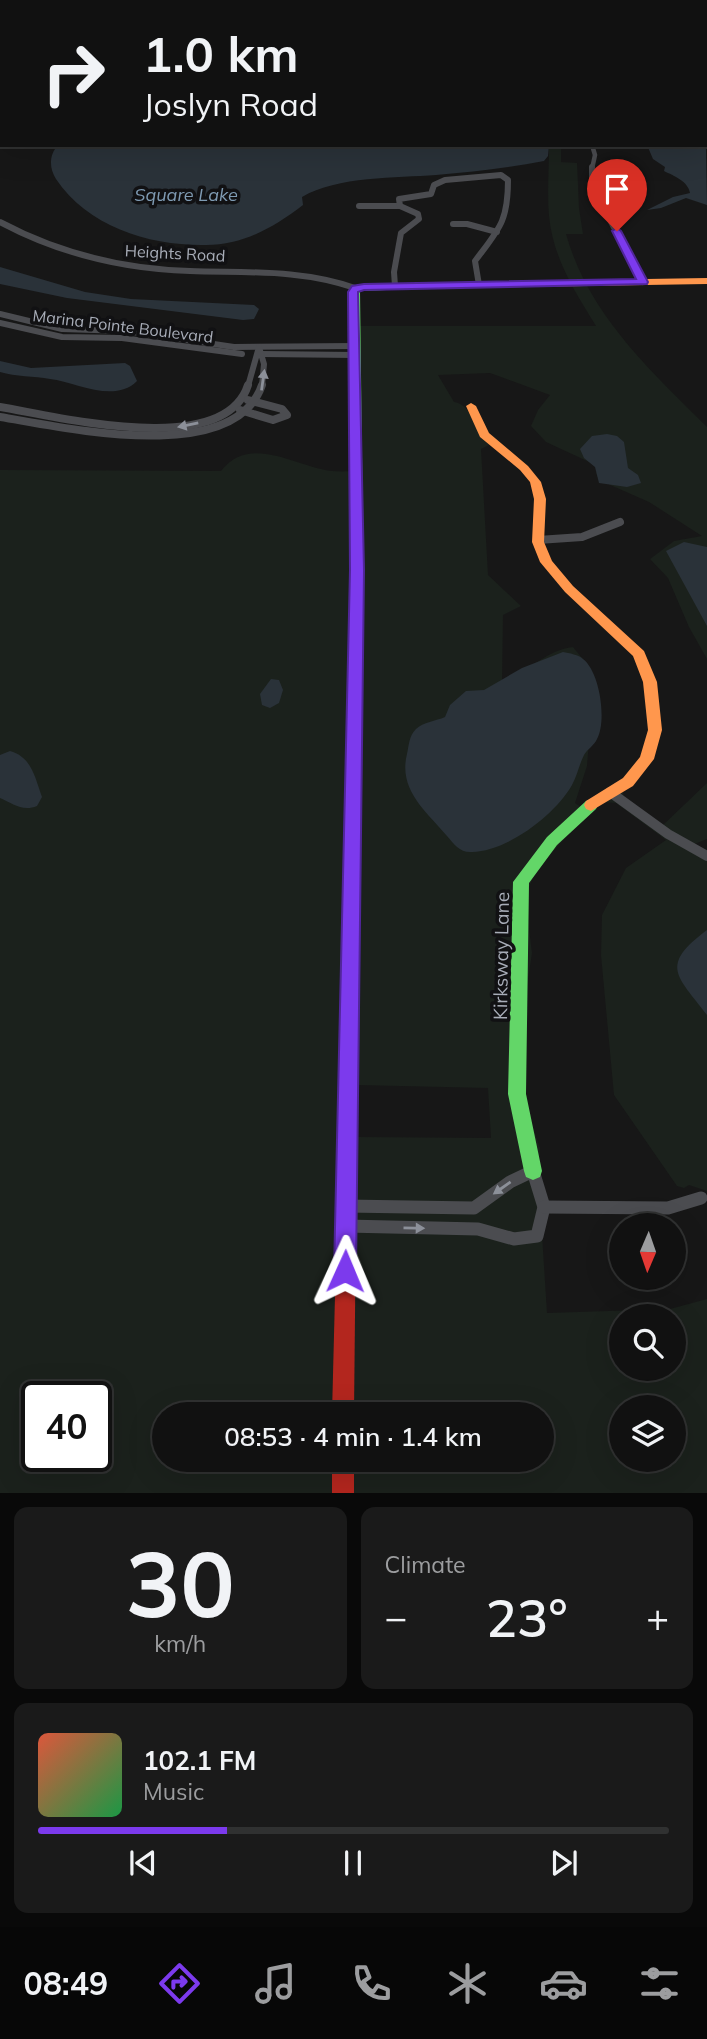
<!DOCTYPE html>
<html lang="en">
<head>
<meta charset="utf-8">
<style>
	body { margin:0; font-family:Mulish,sans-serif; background:#1a1a1a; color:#f1f3f6; height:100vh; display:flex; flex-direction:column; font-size:26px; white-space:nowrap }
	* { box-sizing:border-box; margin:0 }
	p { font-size:23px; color:#9c9d9f }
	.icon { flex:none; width:38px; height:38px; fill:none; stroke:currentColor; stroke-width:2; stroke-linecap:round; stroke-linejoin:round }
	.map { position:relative; height:1493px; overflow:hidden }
	.sheet { display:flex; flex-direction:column; gap:14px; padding:14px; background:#090909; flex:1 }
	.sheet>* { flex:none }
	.banner { position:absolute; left:0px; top:0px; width:707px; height:147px; box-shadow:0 7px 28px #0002,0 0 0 2px #303131; background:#111; color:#f1f3f6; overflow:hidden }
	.needle { width:46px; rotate:182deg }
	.fabs { position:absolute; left:609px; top:1213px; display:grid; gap:14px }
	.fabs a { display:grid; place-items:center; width:77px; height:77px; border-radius:50%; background:#111; box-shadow:0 7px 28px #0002,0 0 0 2px #303131; font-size:35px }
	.speed { position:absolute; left:21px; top:1381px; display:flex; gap:14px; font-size:35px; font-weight:700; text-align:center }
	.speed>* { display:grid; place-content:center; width:91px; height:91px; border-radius:50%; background:#111; box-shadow:0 7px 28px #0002,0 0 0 2px #303131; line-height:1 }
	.speed .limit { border:4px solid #111; border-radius:10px; background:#fff; color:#111 }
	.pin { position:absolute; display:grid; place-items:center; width:60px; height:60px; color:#fff; margin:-72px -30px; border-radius:50% 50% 50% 0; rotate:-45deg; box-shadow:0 0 7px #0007 }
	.pin .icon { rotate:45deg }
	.me { position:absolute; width:77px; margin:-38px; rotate:1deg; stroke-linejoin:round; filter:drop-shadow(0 0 5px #0008) }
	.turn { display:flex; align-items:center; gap:24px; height:147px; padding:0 28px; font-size:32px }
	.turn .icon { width:91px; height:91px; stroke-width:2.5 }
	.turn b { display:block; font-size:49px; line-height:60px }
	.big { font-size:52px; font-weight:600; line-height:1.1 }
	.sheet .widget { flex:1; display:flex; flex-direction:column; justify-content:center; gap:10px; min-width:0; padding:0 24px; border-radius:14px; background:#1a1a1a }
	.sheet .dial { align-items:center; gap:0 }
	.dial b { font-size:91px; line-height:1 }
	.song { display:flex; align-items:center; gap:21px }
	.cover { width:84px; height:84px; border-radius:10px; background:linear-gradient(135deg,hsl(10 70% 55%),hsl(140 70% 35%)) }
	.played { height:7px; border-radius:4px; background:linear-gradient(90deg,#7c3aed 30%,#303131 30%) }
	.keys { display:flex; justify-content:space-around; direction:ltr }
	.heat { display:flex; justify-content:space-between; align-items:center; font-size:38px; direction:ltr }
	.sheet .tiles { flex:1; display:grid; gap:14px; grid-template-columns:1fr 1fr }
	.widget:last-child { grid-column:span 2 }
	.trip { position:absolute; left:152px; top:1402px; width:402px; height:70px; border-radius:35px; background:#111; box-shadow:0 7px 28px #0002,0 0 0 2px #303131; font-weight:600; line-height:70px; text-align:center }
	.dock { display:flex; height:112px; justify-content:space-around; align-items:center; background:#070707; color:#9c9d9f }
	.dock .icon { width:49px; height:49px }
	.dock .on { color:#7c3aed }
	.dock b { font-size:32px; color:#f1f3f6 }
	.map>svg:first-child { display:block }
	.green { fill:#1b211c; fill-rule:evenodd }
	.water { fill:#2a3239 }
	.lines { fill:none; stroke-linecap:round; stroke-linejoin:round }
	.street-far4 { stroke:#4b4c50; stroke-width:4.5 }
	.street-far3 { stroke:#4b4c50; stroke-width:6 }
	.street-far2 { stroke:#4b4c50; stroke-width:8 }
	.street-far1 { stroke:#4b4c50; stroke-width:10 }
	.street { stroke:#4b4c50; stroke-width:13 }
	.fast { fill:#63d668; fill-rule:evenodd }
	.slow { fill:#ff974d; fill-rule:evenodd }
	.jam { fill:#b3261e; fill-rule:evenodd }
	.oneway { fill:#8c9099 }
	.route { fill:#7c3aed; stroke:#51269a; stroke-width:2 }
	.labels { text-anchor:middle; stroke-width:7; stroke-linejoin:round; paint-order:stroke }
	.far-street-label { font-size:16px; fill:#a8adb8; stroke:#111113 }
	.far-water-label { font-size:18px; font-style:italic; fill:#7f9bb3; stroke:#111113 }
	.street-label { font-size:19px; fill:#a8adb8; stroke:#111113 }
</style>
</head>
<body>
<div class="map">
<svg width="707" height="1493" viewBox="0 0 707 1493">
	<rect width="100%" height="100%" fill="#171717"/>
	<path class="green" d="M 549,145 L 561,145 L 561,162 L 577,163 L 579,208 L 583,234 L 566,234 C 589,315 649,369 707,427 L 707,659 L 689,627 L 668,578 L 650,559 L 674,541 L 702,536 L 649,502 L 599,480 L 596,473 L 600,467 L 546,442 L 531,426 L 538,410 L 550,395 L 490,373 L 438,375 L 454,402 C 474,405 474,433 489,445 L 481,449 L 488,575 L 521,606 L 503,615 L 502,683 C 527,673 546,650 573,647 L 586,663 L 590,729 L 587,766 L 575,803 L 581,807 L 623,792 L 624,798 L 662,826 L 707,783 L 707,839 L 692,845 L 707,854 L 707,1191 L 689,1185 L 684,1188 L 677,1186 L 614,1095 L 601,955 L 602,915 L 626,868 L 666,840 L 616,803 L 603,802 L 580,822 L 537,869 L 525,896 L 532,953 L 527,986 L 524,1081 L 531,1122 L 540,1148 L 538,1171 L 547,1313 L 670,1309 L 707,1299 L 707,1493 L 0,1493 L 0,470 L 221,471 C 250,433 296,467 332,471 C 341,472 351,471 360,471 L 358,326 L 596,326 C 575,292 553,258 549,216 C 547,193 549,169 549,145 ZM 356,1085 L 488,1088 L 491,1138 L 356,1137 ZM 621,1316 L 674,1316 L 674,1368 L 621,1368 ZM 37,1396 L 96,1396 L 96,1456 L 37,1456 ZM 621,1407 L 674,1407 L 674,1460 L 621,1460 ZM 164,1414 L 542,1414 L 542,1460 L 164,1460 Z"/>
	<g class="water">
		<path d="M 705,95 L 707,205 L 686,198 L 661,208 L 647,210 L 673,197 L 690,193 C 688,181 674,176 664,171 L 665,167 L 653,159 L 647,145 L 705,145 Z"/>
		<path d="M 58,145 L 549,145 L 548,156 L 544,161 C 508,168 472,172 436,175 C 397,178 337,176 302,197 L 303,205 C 274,227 244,245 206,245 C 150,246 88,227 56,179 C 49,168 49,155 58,145 Z"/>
		<polygon points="0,267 85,292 131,299 254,305 259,309 254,319 243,320 67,298 0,284"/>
		<path d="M 0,361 L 31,368 L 125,363 L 130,366 L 137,381 C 114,404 76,382 50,379 C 34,376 16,377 0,372 Z"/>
		<polygon points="607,434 617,436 624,442 628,468 638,475 641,483 627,487 599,483 595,467 584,458 580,449 592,436"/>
		<polygon points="684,542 707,547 707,626 666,551"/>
		<path d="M 563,652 C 569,653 579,655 583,659 C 600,672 607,721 597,739 C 594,746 587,749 584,755 C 579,765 577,776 572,785 C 555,815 508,851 472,852 C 460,853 454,844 447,836 C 426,811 398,790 407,754 C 409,745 409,736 416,729 C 423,722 436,721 445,717 L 450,705 L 466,691 L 484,690 L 522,668 Z"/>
		<polygon points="271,679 279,680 283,690 279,703 270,708 262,705 260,694"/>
		<path d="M 10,751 C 32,757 35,778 42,797 L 37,806 C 22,812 12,803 0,798 L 0,755 Z"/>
		<path d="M 707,930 L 707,1015 C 677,975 659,966 707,930 Z"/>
	</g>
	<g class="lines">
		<polyline class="street-far4" points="592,169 595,155 592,145"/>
		<g class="street-far3">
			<polyline points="592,167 592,186 643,282"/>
			<polyline points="359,206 400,206"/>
			<path d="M 0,222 C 60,254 123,269 190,271 C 247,273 301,269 355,288"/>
			<polyline points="453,224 467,224 497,232"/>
			<path d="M 395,286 L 394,272 L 401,233 L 419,219 L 418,214 L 400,206 L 399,199 L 431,194 L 434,185 L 445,180 L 501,175 L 508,180 C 508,222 499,229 475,261 L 479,285"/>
			<polyline points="0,314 62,329 126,331 234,347 355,346"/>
			<polyline points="0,323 62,337 122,338 242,354"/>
			<polyline points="261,354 355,355"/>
			<polyline points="248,386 259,347 264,364 262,386"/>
		</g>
		<g class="street-far2">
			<path d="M 0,407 C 56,416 224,460 248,385"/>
			<polyline points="240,410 273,420 287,415 282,409 248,400"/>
			<path d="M 0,417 C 62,427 234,467 262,385"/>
			<polyline points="538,540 582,537 620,522"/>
		</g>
		<polyline class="street-far1" points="610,792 668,834 707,856"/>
		<g class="street">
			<polyline points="346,1206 474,1208 510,1182 533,1171 544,1207 537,1236 514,1239 478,1229 346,1226"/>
			<polyline points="544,1207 668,1208 701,1198"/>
		</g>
		<g class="fast">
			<polygon points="461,282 466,285 464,287 360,291 363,539 357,543 353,542 350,288 355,285"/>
			<polygon points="591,799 596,801 598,805 596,809 557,845 529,883 526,1094 542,1171 540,1177 533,1180 526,1177 524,1171 508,1094 513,882 547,837 586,801"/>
		</g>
		<g class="slow">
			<polygon points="707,278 707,284 461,288 456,285 461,282"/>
			<polygon points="471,403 476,406 489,433 528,466 541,482 546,499 544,542 552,561 573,586 644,651 657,682 662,730 654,759 633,786 591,811 586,809 584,805 586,801 623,778 640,757 648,730 643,682 633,656 565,592 540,562 532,542 534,499 530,482 520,470 480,437 466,406"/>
			<polygon points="357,535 363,539 358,1020 356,1025 350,1028 344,1025 342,1020 351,539"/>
		</g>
		<g class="jam">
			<polygon points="350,1012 356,1015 358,1020 354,1414 332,1414 342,1020 344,1015"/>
			<rect x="332" y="1460" width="22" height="33"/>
		</g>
	</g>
	<defs><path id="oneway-solid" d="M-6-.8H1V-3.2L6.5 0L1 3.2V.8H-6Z" transform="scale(1.75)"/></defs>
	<g class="oneway">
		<use href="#oneway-solid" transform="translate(263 380) rotate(-82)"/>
		<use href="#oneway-solid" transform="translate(188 425) rotate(168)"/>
		<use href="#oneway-solid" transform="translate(502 1188) rotate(145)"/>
		<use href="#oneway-solid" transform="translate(414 1228) rotate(1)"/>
	</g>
	<polygon class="route" points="617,228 621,231 648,282 647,284 364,290 358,292 364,570 356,1271 353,1279 345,1282 337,1279 334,1271 350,570 348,292 352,286 364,284 636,279 612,231"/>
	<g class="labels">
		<g class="far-street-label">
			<text transform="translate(175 253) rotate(3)" y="6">Heights Road</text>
			<text transform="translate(123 326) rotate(7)" y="6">Marina Pointe Boulevard</text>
		</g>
		<g class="far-water-label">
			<text x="186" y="201">Square Lake</text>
		</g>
		<g class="street-label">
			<text transform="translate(501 956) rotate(-89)" y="7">Kirksway Lane</text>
		</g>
	</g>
</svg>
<div class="fabs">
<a><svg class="needle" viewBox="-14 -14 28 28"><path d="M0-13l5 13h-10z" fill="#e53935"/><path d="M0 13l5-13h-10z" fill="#9c9d9f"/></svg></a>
<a><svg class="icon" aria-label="search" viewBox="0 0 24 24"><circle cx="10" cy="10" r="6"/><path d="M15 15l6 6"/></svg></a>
<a><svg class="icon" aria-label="layers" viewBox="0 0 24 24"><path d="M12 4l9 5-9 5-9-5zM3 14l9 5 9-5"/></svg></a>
</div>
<div class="speed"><div class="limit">40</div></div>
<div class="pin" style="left:617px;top:231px;background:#d93025"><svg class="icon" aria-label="arrive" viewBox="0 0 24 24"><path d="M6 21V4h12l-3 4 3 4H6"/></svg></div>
<svg class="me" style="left:345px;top:1271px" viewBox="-20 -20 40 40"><path d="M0-17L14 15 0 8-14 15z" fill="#7c3aed" stroke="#fff" stroke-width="4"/></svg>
<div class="trip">08:53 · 4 min · 1.4 km</div>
<div class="banner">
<div class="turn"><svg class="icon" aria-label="right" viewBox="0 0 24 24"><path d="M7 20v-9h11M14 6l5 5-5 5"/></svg><div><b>1.0 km</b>Joslyn Road</div></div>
</div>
</div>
<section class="sheet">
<div class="tiles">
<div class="widget dial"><b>30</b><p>km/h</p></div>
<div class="widget"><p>Climate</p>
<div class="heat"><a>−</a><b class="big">23°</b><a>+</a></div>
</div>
<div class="widget">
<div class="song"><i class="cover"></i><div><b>102.1 FM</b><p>Music</p></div></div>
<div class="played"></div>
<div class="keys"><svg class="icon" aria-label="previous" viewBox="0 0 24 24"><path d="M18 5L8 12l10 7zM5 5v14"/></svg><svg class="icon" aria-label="pause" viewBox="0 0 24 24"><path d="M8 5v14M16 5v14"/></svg><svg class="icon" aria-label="next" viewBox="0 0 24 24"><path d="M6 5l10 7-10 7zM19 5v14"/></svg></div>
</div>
</div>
</section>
<nav class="dock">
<b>08:49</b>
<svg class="icon on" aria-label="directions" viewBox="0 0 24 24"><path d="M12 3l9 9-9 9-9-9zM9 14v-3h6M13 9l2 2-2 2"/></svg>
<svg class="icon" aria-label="music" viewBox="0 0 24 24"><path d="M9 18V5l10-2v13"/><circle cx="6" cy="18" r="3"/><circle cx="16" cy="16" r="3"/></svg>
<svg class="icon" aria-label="phone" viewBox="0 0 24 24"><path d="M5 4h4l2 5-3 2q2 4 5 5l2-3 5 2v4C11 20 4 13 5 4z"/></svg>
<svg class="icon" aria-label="climate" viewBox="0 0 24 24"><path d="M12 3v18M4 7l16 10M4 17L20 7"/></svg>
<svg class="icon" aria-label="car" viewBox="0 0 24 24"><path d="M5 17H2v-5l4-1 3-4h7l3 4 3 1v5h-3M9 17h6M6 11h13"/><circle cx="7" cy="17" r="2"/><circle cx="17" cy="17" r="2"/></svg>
<svg class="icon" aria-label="filters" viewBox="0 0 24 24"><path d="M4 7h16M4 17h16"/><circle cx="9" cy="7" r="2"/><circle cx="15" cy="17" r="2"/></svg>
</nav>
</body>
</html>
